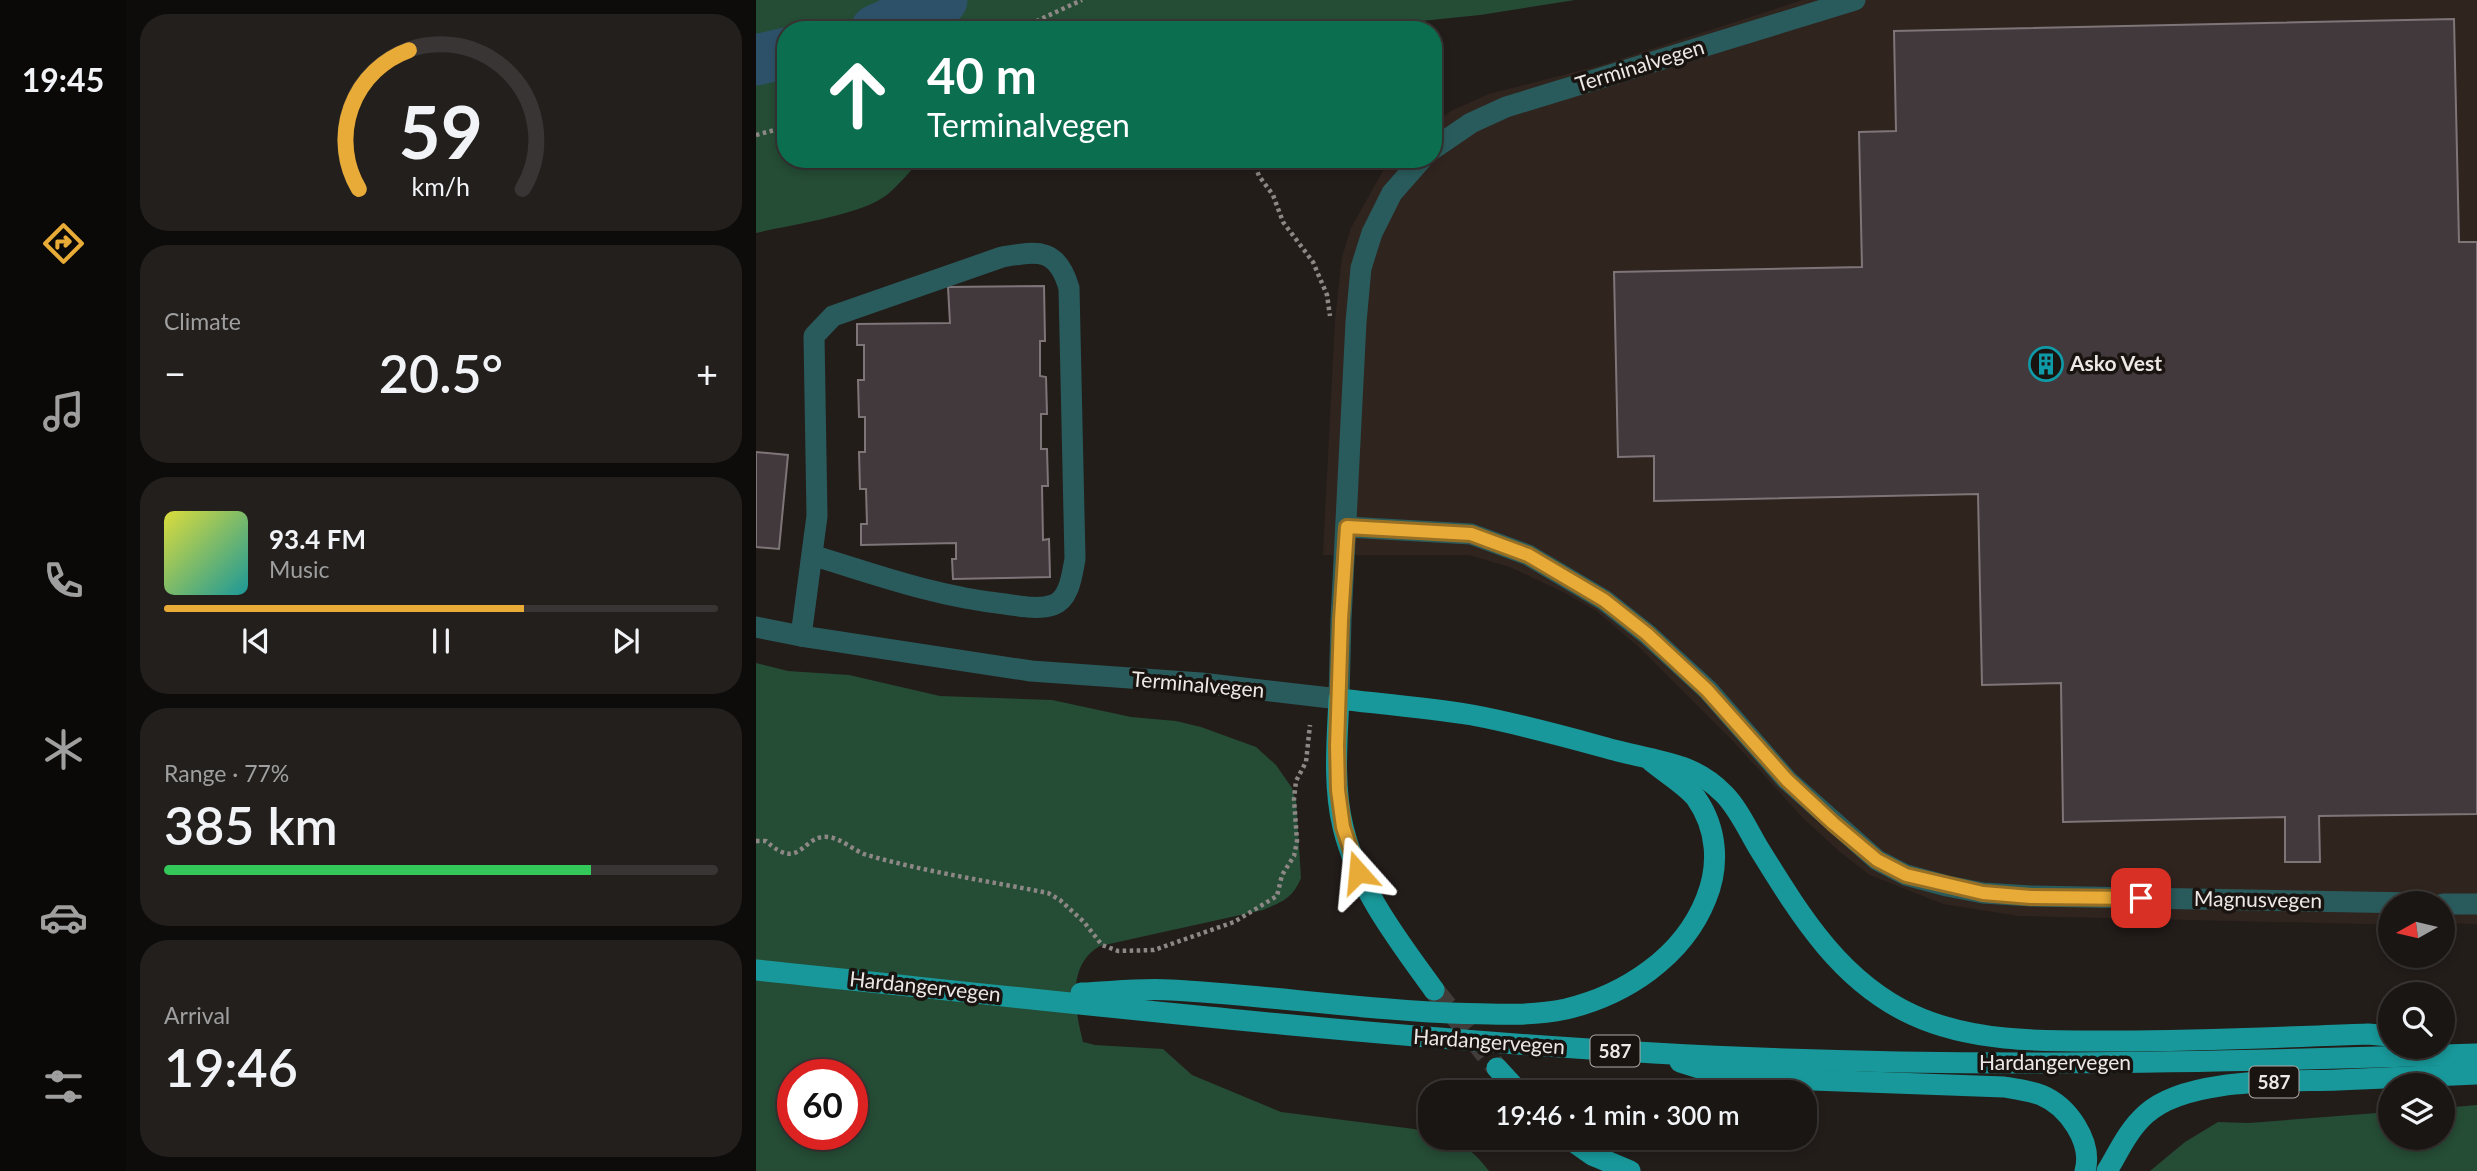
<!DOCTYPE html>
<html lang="en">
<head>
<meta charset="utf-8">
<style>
	body { margin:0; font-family:Lato,sans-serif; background:#231f1d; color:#f1f3f6; height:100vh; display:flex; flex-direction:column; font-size:26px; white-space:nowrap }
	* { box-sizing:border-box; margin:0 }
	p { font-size:23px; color:#9f9fa0 }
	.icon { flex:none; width:38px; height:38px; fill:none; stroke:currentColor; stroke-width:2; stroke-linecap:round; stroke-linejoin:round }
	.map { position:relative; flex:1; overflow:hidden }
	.drawer { display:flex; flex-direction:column; gap:14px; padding:14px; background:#0e0c0b; width:630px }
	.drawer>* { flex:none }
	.guide { position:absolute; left:21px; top:21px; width:665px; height:147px; border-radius:28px; box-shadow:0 4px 10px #0003,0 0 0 2px #383534; background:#0b6e4f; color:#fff; overflow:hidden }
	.needle { width:46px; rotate:262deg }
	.controls { position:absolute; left:1622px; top:891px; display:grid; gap:14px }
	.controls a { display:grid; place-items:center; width:77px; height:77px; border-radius:50%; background:#1a1614; box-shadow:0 4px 10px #0003,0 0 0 2px #383534; font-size:35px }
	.speed { position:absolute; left:21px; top:1059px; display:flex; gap:14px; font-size:35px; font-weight:700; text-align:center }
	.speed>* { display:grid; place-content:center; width:91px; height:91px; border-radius:50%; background:#1a1614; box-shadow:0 4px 10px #0003,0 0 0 2px #383534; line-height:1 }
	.speed .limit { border:10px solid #d22; background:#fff; color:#111 }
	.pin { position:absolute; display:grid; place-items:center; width:60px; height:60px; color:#fff; margin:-30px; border-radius:14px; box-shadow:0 4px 10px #0006 }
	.me { position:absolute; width:77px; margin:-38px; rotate:342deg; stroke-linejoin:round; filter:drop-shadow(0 0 5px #0008) }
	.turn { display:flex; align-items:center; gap:24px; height:147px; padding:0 35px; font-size:32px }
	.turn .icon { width:91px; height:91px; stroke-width:2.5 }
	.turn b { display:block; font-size:49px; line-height:60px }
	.big { font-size:52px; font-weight:600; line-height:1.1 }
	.drawer .card { flex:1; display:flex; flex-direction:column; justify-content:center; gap:10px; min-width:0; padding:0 24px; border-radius:28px; background:#231f1d }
	.drawer .dial { align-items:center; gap:0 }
	.dial svg { height:182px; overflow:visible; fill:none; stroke:#383534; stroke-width:7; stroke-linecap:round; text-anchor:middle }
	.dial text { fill:#f1f3f6; stroke:none }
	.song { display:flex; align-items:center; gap:21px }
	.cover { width:84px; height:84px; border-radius:10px; background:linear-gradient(135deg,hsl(60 70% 55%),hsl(180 70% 35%)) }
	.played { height:7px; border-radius:4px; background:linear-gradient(90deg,#e8ab37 65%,#383534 65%) }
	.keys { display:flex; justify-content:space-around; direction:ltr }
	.heat { display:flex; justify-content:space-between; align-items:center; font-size:38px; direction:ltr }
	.charge { height:10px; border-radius:5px; background:linear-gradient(90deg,#34c759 77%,#383534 0) }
	.trip { position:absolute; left:662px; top:1080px; width:399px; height:70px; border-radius:28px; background:#1a1614; box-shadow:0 4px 10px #0003,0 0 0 2px #383534; font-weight:600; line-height:70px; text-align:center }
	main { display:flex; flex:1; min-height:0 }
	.tab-bar { display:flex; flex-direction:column; width:126px; justify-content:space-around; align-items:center; background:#0a0908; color:#9f9fa0 }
	.tab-bar .icon { width:49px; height:49px }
	.tab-bar .active { color:#e8ab37 }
	.tab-bar b { font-size:32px; color:#f1f3f6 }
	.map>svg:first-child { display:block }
	.built { fill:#30241f }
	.forest { fill:#254c35; fill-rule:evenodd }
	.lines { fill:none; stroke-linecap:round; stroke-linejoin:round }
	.river { stroke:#2d5169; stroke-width:51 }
	.building { fill:#41393b; stroke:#7e7578; stroke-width:2 }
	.major-tunnel { stroke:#413b39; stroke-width:21; stroke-dasharray:21 10; stroke-linecap:butt }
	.path { stroke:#8d8885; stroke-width:4.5; stroke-dasharray:3.5 3.5; stroke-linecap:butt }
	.minor { stroke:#2a5b5c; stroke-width:21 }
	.major { stroke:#18989a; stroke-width:21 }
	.route-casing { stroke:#976f24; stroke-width:18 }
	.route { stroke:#e8ab37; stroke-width:12 }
	.labels { text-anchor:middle; stroke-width:7; stroke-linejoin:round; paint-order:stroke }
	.shield { fill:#1a1411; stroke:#ada8a6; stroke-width:2 }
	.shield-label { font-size:19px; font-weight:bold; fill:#ece8e6 }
	.street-label { font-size:21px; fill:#ece8e6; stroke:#1a1411 }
	.poi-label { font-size:21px; font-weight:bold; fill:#ece8e6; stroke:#1a1411; text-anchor:start }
</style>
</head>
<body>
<main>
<nav class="tab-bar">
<b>19:45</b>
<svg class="icon active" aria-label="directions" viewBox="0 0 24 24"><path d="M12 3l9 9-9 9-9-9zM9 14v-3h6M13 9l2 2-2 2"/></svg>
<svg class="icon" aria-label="music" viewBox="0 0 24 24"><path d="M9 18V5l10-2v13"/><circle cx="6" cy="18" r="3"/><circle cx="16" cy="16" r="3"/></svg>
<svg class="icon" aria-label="phone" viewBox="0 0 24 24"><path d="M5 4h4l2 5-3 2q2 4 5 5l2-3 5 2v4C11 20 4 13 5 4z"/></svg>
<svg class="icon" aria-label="climate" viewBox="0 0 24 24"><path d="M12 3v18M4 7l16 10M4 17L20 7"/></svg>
<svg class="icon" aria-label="car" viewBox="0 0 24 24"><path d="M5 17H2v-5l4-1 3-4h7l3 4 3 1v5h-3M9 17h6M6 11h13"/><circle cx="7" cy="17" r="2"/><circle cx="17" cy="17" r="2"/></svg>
<svg class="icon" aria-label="filters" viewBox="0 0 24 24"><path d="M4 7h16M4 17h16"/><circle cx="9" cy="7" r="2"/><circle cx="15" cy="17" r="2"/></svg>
</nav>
<section class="drawer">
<div class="card dial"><svg viewBox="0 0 100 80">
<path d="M14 69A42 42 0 1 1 86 69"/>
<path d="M14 69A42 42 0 0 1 36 8" stroke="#e8ab37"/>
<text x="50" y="56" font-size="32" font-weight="700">59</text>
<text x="50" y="72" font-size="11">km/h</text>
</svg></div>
<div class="card"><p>Climate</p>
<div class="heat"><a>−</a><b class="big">20.5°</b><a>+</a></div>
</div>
<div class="card">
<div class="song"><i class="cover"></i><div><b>93.4 FM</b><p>Music</p></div></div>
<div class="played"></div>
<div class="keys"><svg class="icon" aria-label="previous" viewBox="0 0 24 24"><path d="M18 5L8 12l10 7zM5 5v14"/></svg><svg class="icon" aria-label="pause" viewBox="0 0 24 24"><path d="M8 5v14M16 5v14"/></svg><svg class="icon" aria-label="next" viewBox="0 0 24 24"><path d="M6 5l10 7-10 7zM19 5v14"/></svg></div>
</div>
<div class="card"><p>Range · 77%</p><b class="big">385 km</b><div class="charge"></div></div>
<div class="card"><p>Arrival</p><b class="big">19:46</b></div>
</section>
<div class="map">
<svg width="1721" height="1171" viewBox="0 0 1721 1171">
	<rect width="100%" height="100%" fill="#231d1a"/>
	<polygon class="built" points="1047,0 1721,0 1721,924 1687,923 1687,903 1634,903 1634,923 1612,924 1263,916 1187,904 1114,875 1084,852 1046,817 976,740 884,648 839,610 807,592 754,567 713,555 567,555 579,321 586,257 595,228 628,169 637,159 677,159 677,124 695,111 733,94 846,65"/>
	<g class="forest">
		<path d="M 0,0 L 819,0 L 724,15 L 577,30 L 486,30 L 455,24 L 399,30 L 30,30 L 30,159 L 167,159 C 154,170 144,184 132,194 C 107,215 33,225 0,233 Z"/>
		<path d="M 0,663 L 32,671 L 93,675 L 184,696 L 296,700 L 375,717 L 420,721 L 445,727 L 500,747 L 520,765 L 536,788 L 540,801 L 545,878 C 537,898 526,902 507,910 L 344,946 C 310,965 319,1010 327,1042 L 339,1045 L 407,1049 L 436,1075 L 525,1112 L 658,1129 L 674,1133 L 674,1138 C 702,1138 716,1149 733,1171 L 0,1171 ZM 37,1074 L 96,1074 L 96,1134 L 37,1134 Z"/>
		<polygon points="1721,1105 1721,1171 1394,1171 1429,1142 1462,1122 1493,1123 1634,1112 1634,1138 1687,1138 1687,1108"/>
	</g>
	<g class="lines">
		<g class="river">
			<polyline points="120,30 186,0"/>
			<polyline points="0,60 30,53"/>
		</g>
	</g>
	<g class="building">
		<polygon points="1698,19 1703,242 1721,242 1721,814 1563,816 1564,862 1529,862 1529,817 1307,822 1305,683 1226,685 1222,494 898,501 898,456 862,457 858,272 1106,267 1103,132 1140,131 1138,31"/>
		<polygon points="288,286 289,341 284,341 284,376 290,377 291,414 285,414 285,449 291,449 292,486 286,486 287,540 293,539 294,577 197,579 196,559 200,559 200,543 105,545 105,524 111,524 110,489 104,489 103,452 109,452 109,417 103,417 102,380 108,380 108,345 101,345 101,324 194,323 192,287"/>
		<polygon points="0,452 32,455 23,549 0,547"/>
	</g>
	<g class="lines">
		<polyline class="major-tunnel" points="678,990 741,1068"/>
		<g class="path">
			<polyline points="274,24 279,30"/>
			<polyline points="261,30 326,0"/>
			<polyline points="0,135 30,127"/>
			<polyline points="497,159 503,176 517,195 527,222 557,262 571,295 574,316"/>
			<path d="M 0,841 L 10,841 C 45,873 46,834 72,837 C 85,838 98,851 111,855 C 170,872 232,881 292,893 L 304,900 L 328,922 L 346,945 L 362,951 L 398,950 L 478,922 L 521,896 L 526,875 L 538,856 L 541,841 L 538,799 L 540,781 L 550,762 L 554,725"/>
		</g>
		<g class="minor">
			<polyline points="677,149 715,123 750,107 1099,0"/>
			<polyline points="591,527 715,534 772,555 848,600 891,634 952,690 1031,780 1121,860 1150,875 1191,886 1227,893 1275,896 1659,903"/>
			<path d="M 56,555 C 120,575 182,597 249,604 C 264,606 282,610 297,605 C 314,599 316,574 319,559 L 313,288 C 301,247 282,251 246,257 L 77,316 L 58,336 L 61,516 L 45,636 L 275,671 L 445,683 L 583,699 L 585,620 L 600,322 L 605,268 L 616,233 L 636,193 L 666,159"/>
			<polyline points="0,627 45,636"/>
			<polyline points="1687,904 1721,904"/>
		</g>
		<g class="major">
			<path d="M 0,970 C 299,1001 598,1036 898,1053 C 1172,1069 1447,1063 1721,1054"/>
			<path d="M 678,990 C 642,940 602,889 587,827 C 577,786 581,741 583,699 C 627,704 672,708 716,715 C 765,724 814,738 862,751 C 903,762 937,762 968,794 C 982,808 992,830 1002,847 C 1043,913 1083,981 1157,1015 C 1220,1044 1294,1041 1363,1041 C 1446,1041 1529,1037 1612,1034 L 1634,1036"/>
			<path d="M 325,993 C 354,992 385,988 415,990 C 508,995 601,1009 694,1013 C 733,1014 772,1017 810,1009 C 869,995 927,957 950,899 C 964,865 961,828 940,798 C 931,786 908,772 895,761"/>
			<path d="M 924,1062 L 972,1077 L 1248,1087 C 1260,1089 1274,1091 1285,1095 C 1312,1106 1337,1142 1329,1171"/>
			<polyline points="741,1068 763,1092"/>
			<polyline points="812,1138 836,1155 874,1171"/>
			<path d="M 1351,1171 C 1363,1151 1372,1130 1390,1114 C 1431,1077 1529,1082 1582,1080 C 1628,1078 1675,1076 1721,1074"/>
		</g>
	</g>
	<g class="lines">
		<g class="route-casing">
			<polyline id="route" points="602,872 587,827 582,790 581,746 585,620 591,527 715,534 772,555 848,600 891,634 951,690 1031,780 1077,823 1121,860 1150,875 1227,893 1275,897 1385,898"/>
		</g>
		<use href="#route" class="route"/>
	</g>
	<defs>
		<g id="building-ring" transform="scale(1.75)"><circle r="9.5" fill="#1a1411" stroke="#0f9aa8" stroke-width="1.5"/><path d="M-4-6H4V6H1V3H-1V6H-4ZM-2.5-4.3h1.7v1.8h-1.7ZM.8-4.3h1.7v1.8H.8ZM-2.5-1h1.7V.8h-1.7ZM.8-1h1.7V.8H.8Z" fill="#0f9aa8"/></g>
	</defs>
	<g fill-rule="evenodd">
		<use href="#building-ring" x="1290" y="364"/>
	</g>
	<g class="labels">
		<g class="shield">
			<rect x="834.5" y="1035.5" width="49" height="31" rx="5"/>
			<rect x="1493.5" y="1066.5" width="49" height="31" rx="5"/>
		</g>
		<g class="shield-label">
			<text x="859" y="1058">587</text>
			<text x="1518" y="1089">587</text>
		</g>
		<g class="street-label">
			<text transform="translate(884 66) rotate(-17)" y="7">Terminalvegen</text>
			<text transform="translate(442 685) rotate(5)" y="7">Terminalvegen</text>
			<text transform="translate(1502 900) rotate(1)" y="7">Magnusvegen</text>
			<text transform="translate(169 987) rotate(6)" y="7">Hardangervegen</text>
			<text transform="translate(733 1042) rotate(4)" y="7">Hardangervegen</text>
			<text x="1299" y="1070">Hardangervegen</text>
		</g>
		<g class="poi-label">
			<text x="1314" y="371">Asko Vest</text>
		</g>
	</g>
</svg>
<div class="controls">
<a><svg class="needle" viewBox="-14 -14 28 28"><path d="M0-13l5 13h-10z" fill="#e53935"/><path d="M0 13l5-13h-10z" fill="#9f9fa0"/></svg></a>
<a><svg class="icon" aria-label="search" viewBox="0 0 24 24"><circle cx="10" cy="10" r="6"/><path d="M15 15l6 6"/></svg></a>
<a><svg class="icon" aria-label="layers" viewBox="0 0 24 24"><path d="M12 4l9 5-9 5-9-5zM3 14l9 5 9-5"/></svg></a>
</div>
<div class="speed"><div class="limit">60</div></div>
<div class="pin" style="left:1385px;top:898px;background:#d93025"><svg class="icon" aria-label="arrive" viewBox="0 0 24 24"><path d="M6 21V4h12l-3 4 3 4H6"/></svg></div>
<svg class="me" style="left:602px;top:872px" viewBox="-20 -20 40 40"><path d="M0-17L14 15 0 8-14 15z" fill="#e8ab37" stroke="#fff" stroke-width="4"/></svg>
<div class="trip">19:46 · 1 min · 300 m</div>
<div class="guide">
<div class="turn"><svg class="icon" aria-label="ahead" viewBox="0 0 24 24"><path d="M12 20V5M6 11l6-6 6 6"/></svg><div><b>40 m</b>Terminalvegen</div></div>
</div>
</div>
</main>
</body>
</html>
